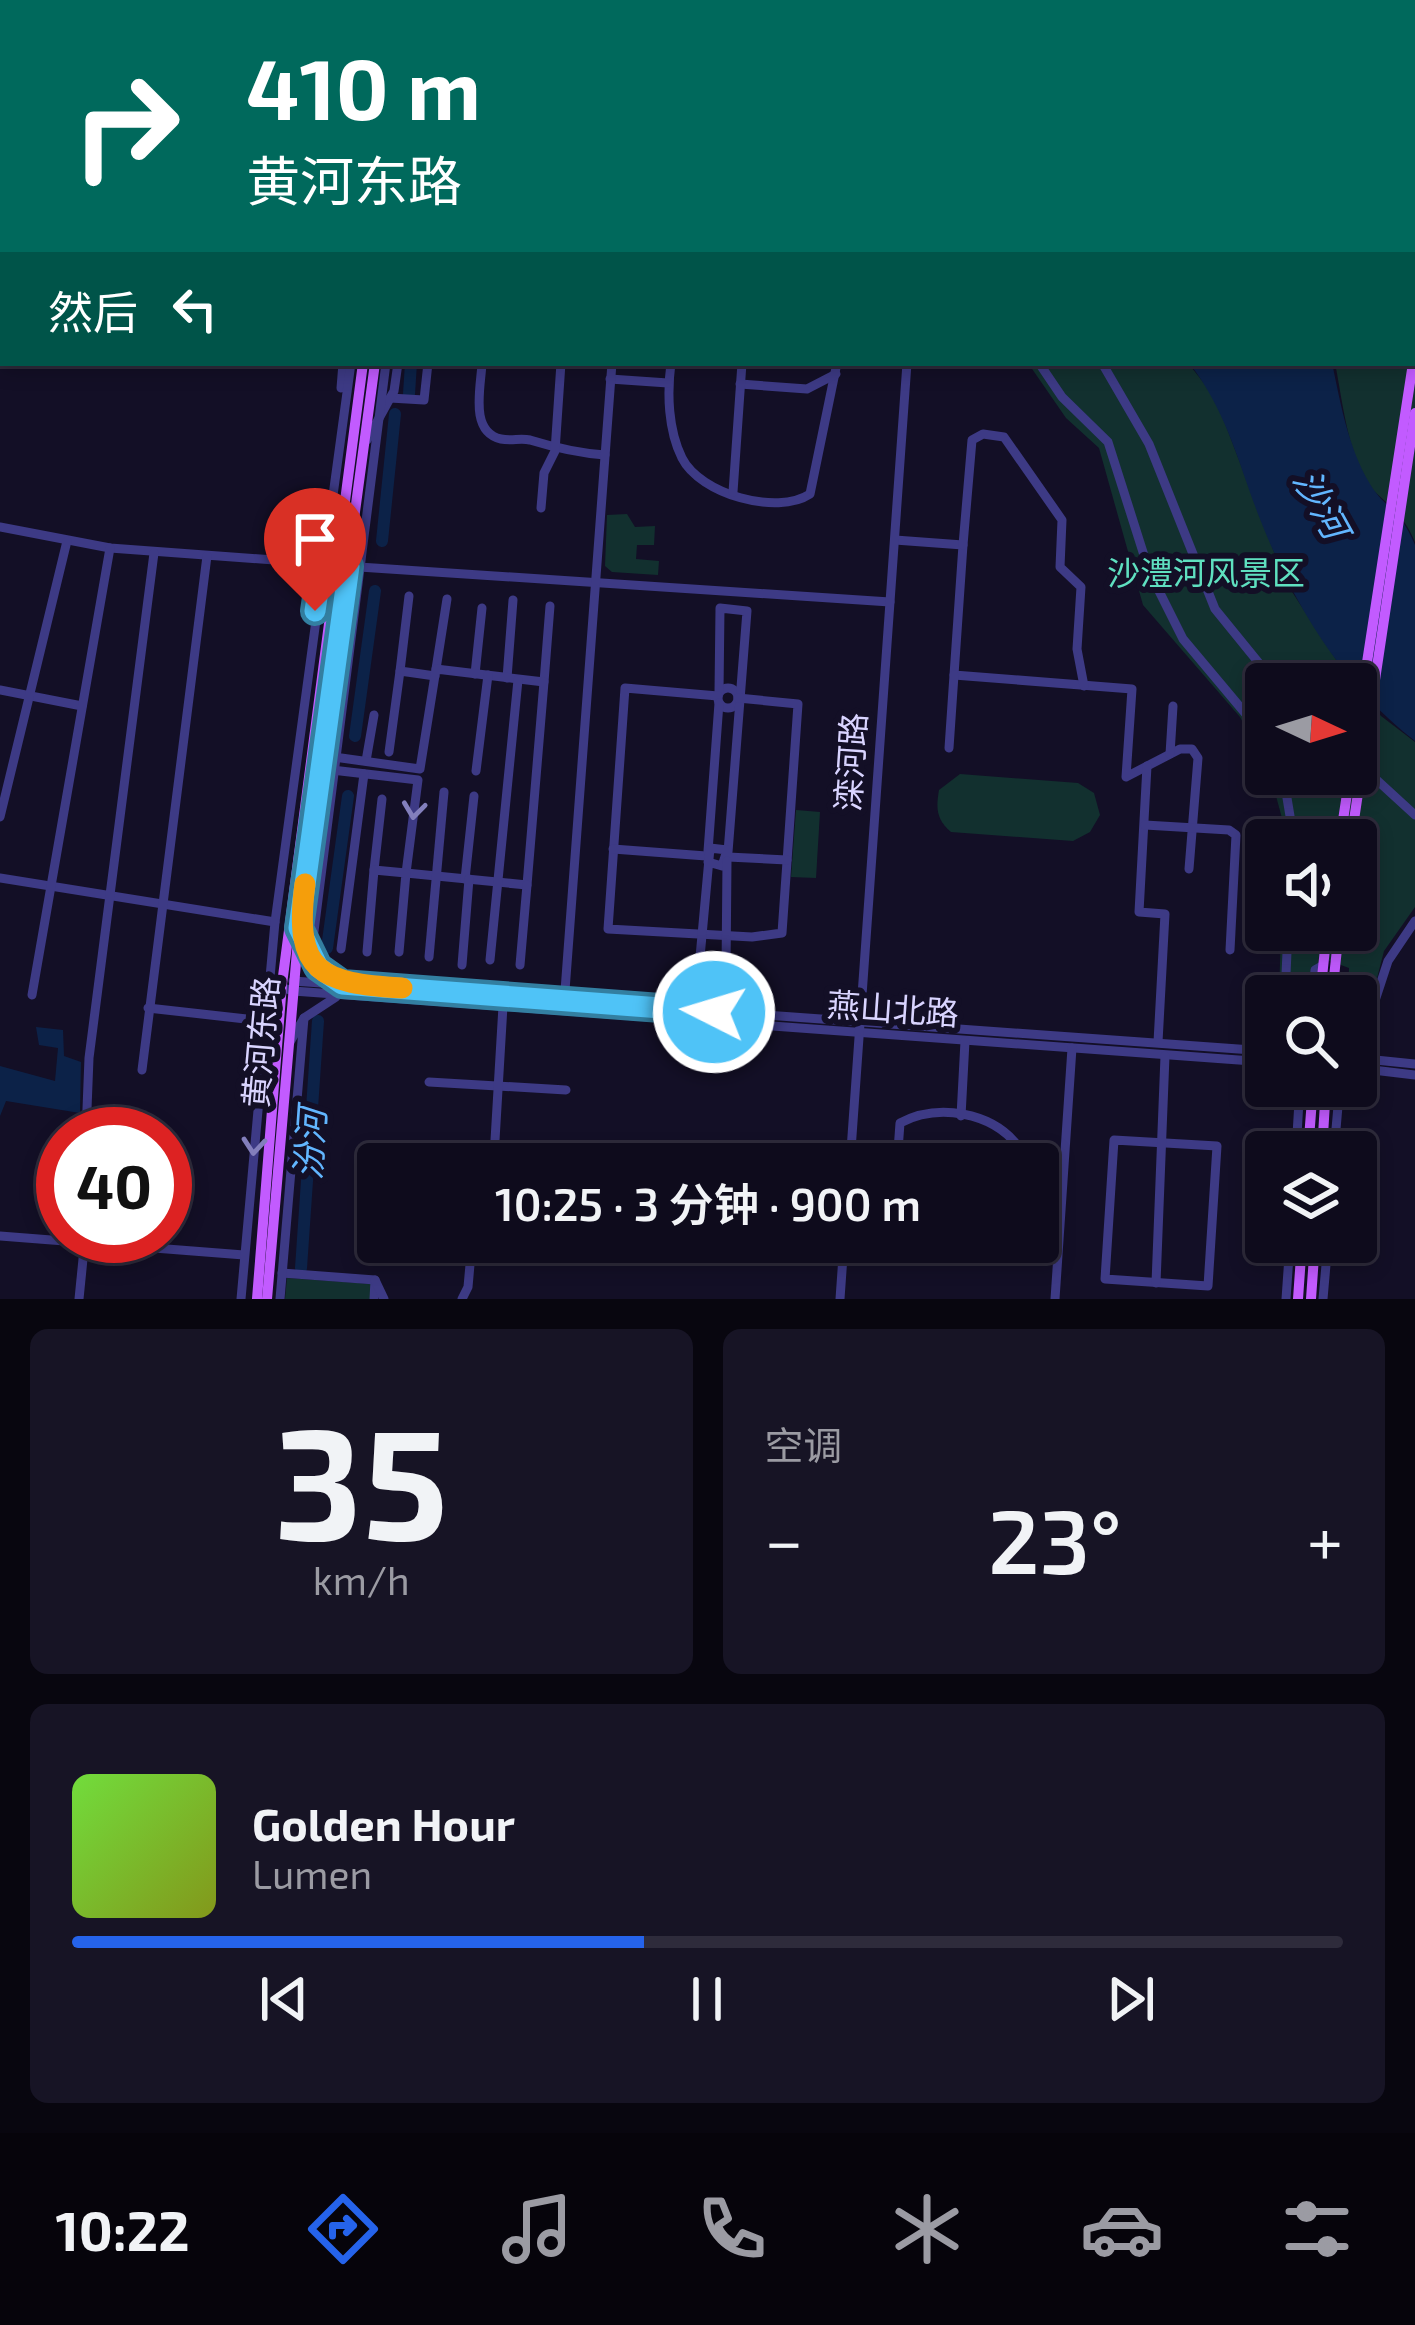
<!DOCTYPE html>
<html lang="zh">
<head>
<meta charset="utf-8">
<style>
	body { margin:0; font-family:"Exo 2","Noto Sans SC",sans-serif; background:#171425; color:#f1f3f6; height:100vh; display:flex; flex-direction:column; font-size:45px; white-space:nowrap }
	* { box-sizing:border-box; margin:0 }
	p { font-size:39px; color:#9b9ba3 }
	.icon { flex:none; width:66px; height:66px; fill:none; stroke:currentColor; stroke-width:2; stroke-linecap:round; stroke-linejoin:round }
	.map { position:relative; height:1299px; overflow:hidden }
	.details { display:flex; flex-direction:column; gap:30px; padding:30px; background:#08060f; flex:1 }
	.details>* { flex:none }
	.top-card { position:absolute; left:0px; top:0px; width:1416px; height:366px; box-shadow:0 6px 18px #0003,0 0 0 3px #2e2b3b; background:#00695c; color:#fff; overflow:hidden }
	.needle { width:78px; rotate:94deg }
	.controls { position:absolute; left:1245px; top:663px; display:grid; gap:24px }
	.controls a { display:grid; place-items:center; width:132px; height:132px; border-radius:12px; background:#0e0b1c; box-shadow:0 6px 18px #0003,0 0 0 3px #2e2b3b; font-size:60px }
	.speed { position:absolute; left:36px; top:1107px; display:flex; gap:24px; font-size:60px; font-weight:700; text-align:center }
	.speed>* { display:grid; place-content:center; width:156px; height:156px; border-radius:50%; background:#0e0b1c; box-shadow:0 6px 18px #0003,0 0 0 3px #2e2b3b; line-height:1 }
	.speed .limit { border:18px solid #d22; background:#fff; color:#111 }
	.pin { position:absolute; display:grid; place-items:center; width:102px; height:102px; color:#fff; margin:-123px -51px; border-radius:50% 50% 50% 0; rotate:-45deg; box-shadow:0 0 12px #0007 }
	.pin .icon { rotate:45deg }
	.me { position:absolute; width:132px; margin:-66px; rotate:275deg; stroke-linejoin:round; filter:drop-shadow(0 0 9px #0008) }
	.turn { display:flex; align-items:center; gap:42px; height:252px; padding:0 48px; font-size:54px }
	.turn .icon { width:156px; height:156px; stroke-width:2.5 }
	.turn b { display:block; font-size:84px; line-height:102px }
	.then { display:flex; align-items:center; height:114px; padding:0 48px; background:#0003; gap:24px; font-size:45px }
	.big { font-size:90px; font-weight:600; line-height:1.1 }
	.details .widget { flex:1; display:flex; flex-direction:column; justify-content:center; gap:18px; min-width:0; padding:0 42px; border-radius:18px; background:#171425 }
	.details .dial { align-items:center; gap:0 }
	.dial b { font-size:156px; line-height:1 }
	.song { display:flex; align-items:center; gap:36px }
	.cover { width:144px; height:144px; border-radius:18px; background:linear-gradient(135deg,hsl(100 70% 55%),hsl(70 70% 35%)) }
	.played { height:12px; border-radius:6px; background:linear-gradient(90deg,#2563eb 45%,#2e2b3b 45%) }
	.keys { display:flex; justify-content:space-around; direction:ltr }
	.heat { display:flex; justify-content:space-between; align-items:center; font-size:66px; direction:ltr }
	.details .tiles { flex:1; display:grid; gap:30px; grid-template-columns:1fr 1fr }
	.widget:last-child { grid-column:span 2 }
	.trip { position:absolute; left:357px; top:1143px; width:702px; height:120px; border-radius:12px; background:#0e0b1c; box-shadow:0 6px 18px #0003,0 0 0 3px #2e2b3b; font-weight:600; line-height:120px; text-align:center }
	.tab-bar { display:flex; height:192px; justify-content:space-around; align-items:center; background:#06040b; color:#9b9ba3 }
	.tab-bar .icon { width:84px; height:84px }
	.tab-bar .active { color:#2563eb }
	.tab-bar b { font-size:54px; color:#f1f3f6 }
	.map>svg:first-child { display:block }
	.green { fill:#12302f }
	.water { fill:#0c2248 }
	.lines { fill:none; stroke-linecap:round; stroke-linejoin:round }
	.river { stroke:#0c2248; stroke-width:12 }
	.minor { stroke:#3d3a85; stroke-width:9 }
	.major { stroke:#c25bff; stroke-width:10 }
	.oneway { stroke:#837fbc }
	.route-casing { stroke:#337fa1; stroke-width:30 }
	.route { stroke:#4fc3f7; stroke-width:21 }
	.slow { stroke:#f59e0b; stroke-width:21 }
	.labels { text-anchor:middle; stroke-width:12; stroke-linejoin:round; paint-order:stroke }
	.park-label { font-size:33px; fill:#5fe0c0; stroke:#130f26 }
	.street-label { font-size:33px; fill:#d9d4ff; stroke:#130f26 }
	.water-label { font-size:36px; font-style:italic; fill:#62b6ff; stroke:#130f26 }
</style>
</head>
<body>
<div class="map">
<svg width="1415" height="1299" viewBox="0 0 1415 1299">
	<rect width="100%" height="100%" fill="#130f26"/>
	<g class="green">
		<path d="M 1413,180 L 1415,182 L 1415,542 C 1404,516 1393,509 1374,491 C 1349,466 1342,397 1335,363 L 1413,363 Z"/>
		<polygon points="1028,363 1188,363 1215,397 1285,581 1352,684 1266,684 1266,765 1240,717 1143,605 1099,448 1066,418"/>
		<polygon points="627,514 635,527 655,526 654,545 637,545 636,559 659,561 658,575 612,572 605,566 607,515"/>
		<polygon points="1356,687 1381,716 1415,742 1415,907 1384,951 1370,1005 1356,1012 1356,996 1348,996 1349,968 1319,957 1316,996 1279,996 1281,930 1356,930 1356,840 1288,840 1270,774 1356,774"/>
		<path d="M 960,774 L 1078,783 L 1094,793 L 1100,815 L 1090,832 L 1073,841 L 951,832 C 936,819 936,808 939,790 Z"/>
		<polygon points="796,810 820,812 816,878 791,877"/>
		<polygon points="287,1278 372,1284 371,1299 285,1299"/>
	</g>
	<g class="water">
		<polygon points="304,0 1144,0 1150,3 360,3"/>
		<path d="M 1189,363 L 1332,363 C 1341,405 1348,447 1370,484 C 1384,508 1400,508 1415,545 L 1415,741 C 1341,684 1292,602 1258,514 C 1238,461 1225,408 1189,363 Z"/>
		<polygon points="36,1027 63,1030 64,1056 81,1062 80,1113 6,1101 0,1116 0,1066 55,1081 58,1048 39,1045"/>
	</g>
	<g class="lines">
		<g class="river">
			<polyline points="409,394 411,363"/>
			<polyline points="382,541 395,414"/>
			<polyline points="355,736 375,591"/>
			<polyline points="327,948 348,796"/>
			<polyline points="301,1268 318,1021"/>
		</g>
		<g class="minor">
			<polyline points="1305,0 1308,3"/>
			<polyline points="1373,0 1374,3"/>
			<polyline points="0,43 3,43"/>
			<polyline points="0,72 3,72"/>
			<polyline points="0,138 3,138"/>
			<polyline points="1413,173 1415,175"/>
			<polyline points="0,196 3,196"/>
			<path d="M 482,363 C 481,387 469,432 501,439 C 511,441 521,438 530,440 C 556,448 577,453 605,455"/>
			<path d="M 671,363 C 667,393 668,430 682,458 C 700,494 777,516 810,494 L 837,363"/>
			<polyline points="1039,363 1062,397 1108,442 1149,571 1183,639 1266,738"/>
			<polyline points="1102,363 1149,444 1215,609 1276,684"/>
			<polyline points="610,379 668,383"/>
			<polyline points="740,384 807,389 836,374"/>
			<polyline points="341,388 343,363"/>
			<polyline points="390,398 424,400 428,363"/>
			<polyline points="367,440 394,391 398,363"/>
			<polyline points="733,492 742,363"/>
			<polyline points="541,508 544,473 555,451 561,363"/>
			<polyline points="0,527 110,548 328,564"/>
			<polyline points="895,540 963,545 954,675 1132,689 1126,777 1180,749 1192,749 1198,758 1189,869"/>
			<polyline points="963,545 972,440 983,434 1004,437 1062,520 1060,567 1081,587 1077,649 1084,686"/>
			<polyline points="344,566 890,602"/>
			<polyline points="436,669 447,599"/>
			<polyline points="400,671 409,596"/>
			<polyline points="475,674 482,608"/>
			<polyline points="507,678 513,600"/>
			<polyline points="544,682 550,606"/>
			<circle cx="728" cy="698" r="10"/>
			<polyline points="0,690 82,706"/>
			<polyline points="719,692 720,608 747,611 728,852"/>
			<polyline points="718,696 625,688 608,929 752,937 782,933 798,704 738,698"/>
			<polyline points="949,748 954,675"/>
			<polyline points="389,752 400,671 435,676"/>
			<polyline points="1170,754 1173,706"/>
			<polyline points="366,761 374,715"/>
			<polyline points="1356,761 1415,815"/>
			<polyline points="1147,766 1139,912 1165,914 1158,1042"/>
			<polyline points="332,770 418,780 406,873 527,885 544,682 436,669 420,769 334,757"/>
			<polyline points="476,771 488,675"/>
			<polyline points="1283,774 1294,840"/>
			<polyline points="0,817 67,541"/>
			<polyline points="1145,825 1229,830 1236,835 1230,950"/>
			<polyline points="613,849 706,856"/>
			<polyline points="708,851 719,703"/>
			<polyline points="728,857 787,860"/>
			<polyline points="374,870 382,799"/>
			<polyline points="0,878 275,922"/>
			<polyline points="465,879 474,796"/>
			<polyline points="299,928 318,967 337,982"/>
			<polyline points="341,949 364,774"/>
			<polyline points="367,952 374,870 406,873 399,952"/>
			<polyline points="311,955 386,363"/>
			<polyline points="429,957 444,792"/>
			<polyline points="490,960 518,680"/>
			<polyline points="462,965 469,879"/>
			<polyline points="520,965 527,885"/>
			<polyline points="293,981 1266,1051"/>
			<polyline points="268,983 293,991 1266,1062"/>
			<polyline points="32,995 110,548"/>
			<polyline points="1285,996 1288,930"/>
			<polyline points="1313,996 1315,970 1322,966"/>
			<polyline points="564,1004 612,363"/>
			<polyline points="148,1008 264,1021"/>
			<polyline points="706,1012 709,979 699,968 710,848 727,850 722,866 708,862"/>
			<polyline points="714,1012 717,980 726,970 727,861"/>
			<polyline points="1356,1027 1369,1019 1388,961 1415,921"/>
			<polyline points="1356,1035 1375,1059"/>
			<polyline points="290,1042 304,1018 336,997"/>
			<polyline points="1356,1058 1415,1064"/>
			<polyline points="1356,1068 1415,1075"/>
			<polyline points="142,1070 207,556"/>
			<polyline points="429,1082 566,1090"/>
			<polyline points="1356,1082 1376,1070"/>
			<polyline points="961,1116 965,1041"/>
			<polyline points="86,1134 89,1058 154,553"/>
			<polyline points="495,1140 503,1006"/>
			<polygon points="1114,1140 1217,1146 1208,1286 1105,1279"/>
			<polyline points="1296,1152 1299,1101 1309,1086"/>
			<polyline points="1334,1152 1338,1106 1351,1086"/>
			<polyline points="850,1164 907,363"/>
			<path d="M 897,1164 L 900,1123 C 938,1103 992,1112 1018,1146 L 1017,1164"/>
			<polyline points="0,1236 244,1255"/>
			<polyline points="892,1242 896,1254 1004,1258 1012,1242"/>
			<polyline points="282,1273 375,1280 374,1299"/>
			<polyline points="375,1280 384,1299"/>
			<polyline points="1156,1283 1165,1056"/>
			<polyline points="79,1299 85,1239"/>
			<polyline points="241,1299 275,922 351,363"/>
			<polyline points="280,1299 304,1018"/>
			<polyline points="462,1299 468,1287 472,1242"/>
			<polyline points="840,1299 844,1242"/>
			<polyline points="1055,1299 1072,1048"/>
			<polyline points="1286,1299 1290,1242"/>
			<polyline points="1323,1299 1328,1242"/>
		</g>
		<g class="major">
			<polyline points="392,3 392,0"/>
			<polyline points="403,3 403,0"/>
			<polyline points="1356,734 1413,363"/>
			<polyline points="1340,840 1350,774"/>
			<polyline points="1351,840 1415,413"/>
			<polyline points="1320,996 1327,930"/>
			<polyline points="1332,996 1339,930"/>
			<polyline points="1308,1152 1313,1086"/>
			<polyline points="1322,1152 1326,1086"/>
			<polyline points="257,1299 282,984 363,363"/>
			<polyline points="267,1299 299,928 375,363"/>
			<polyline points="1298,1299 1302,1242"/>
			<polyline points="1311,1299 1315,1242"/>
		</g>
	</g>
	<defs><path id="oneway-chevron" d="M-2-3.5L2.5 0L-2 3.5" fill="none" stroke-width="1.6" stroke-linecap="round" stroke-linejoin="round" transform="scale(3)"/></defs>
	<g class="oneway">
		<use href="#oneway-chevron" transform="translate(414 810) rotate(97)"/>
		<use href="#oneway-chevron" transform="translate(254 1146) rotate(95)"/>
	</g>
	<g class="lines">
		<g class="route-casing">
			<polyline id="route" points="315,611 322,564 349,566 299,928 318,967 342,984 714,1012"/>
		</g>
		<use href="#route" class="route"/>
		<path class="slow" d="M 305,884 C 293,973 321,983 402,988"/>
	</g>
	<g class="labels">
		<g class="park-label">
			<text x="1206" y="585">沙澧河风景区</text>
		</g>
		<g class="street-label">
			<text transform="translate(851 762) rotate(-86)" y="12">滦河路</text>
			<text transform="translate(893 1009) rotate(4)" y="12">燕山北路</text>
			<text transform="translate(261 1042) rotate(-85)" y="12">黄河东路</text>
		</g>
		<g class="water-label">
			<text transform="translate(1321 504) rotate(61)" y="13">沙河</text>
			<text transform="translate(310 1144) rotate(-86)" y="13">汾河</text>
		</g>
	</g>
</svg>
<div class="controls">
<a><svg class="needle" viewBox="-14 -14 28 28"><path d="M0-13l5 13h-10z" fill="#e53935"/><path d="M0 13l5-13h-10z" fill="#9b9ba3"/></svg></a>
<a><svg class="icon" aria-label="sound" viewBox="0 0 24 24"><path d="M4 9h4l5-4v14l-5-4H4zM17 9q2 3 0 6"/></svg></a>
<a><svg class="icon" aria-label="search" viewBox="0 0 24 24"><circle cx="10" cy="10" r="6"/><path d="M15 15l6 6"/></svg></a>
<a><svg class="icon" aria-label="layers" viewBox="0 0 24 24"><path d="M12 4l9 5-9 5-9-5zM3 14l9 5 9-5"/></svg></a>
</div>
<div class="speed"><div class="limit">40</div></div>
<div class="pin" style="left:315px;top:611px;background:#d93025"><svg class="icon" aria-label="arrive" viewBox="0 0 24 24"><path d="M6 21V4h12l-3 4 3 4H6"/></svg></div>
<svg class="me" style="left:714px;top:1012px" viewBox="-20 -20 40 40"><circle r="17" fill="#4fc3f7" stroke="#fff" stroke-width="3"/><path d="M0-11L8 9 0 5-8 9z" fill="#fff"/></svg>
<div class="trip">10:25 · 3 分钟 · 900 m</div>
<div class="top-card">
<div class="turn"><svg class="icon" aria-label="right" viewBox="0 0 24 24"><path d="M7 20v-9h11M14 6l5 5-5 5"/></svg><div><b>410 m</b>黄河东路</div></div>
<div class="then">然后<svg class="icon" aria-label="left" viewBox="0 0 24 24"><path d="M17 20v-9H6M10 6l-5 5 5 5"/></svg></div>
</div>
</div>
<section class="details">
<div class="tiles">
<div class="widget dial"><b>35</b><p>km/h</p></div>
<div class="widget"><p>空调</p>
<div class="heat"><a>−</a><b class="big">23°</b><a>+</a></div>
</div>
<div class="widget">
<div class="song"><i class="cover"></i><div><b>Golden Hour</b><p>Lumen</p></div></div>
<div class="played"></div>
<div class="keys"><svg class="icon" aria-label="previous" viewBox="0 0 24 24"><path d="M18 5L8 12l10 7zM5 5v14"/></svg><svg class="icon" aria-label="pause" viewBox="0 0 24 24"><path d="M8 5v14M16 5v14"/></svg><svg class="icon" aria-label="next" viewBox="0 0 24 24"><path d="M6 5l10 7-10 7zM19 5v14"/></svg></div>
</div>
</div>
</section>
<nav class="tab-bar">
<b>10:22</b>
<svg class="icon active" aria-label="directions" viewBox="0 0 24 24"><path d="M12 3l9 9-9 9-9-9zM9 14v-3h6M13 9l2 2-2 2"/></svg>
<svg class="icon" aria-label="music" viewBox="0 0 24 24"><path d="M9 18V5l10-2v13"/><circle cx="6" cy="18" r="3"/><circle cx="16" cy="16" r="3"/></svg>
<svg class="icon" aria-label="phone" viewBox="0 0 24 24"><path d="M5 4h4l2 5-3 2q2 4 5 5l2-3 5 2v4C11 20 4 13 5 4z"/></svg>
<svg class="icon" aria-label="climate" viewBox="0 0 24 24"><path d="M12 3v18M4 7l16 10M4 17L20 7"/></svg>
<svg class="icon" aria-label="car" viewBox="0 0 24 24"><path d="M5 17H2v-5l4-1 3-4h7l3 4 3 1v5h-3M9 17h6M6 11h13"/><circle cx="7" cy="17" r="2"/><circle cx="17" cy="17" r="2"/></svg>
<svg class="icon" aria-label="filters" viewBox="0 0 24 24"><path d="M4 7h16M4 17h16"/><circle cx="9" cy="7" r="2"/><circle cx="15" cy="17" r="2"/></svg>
</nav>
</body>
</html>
